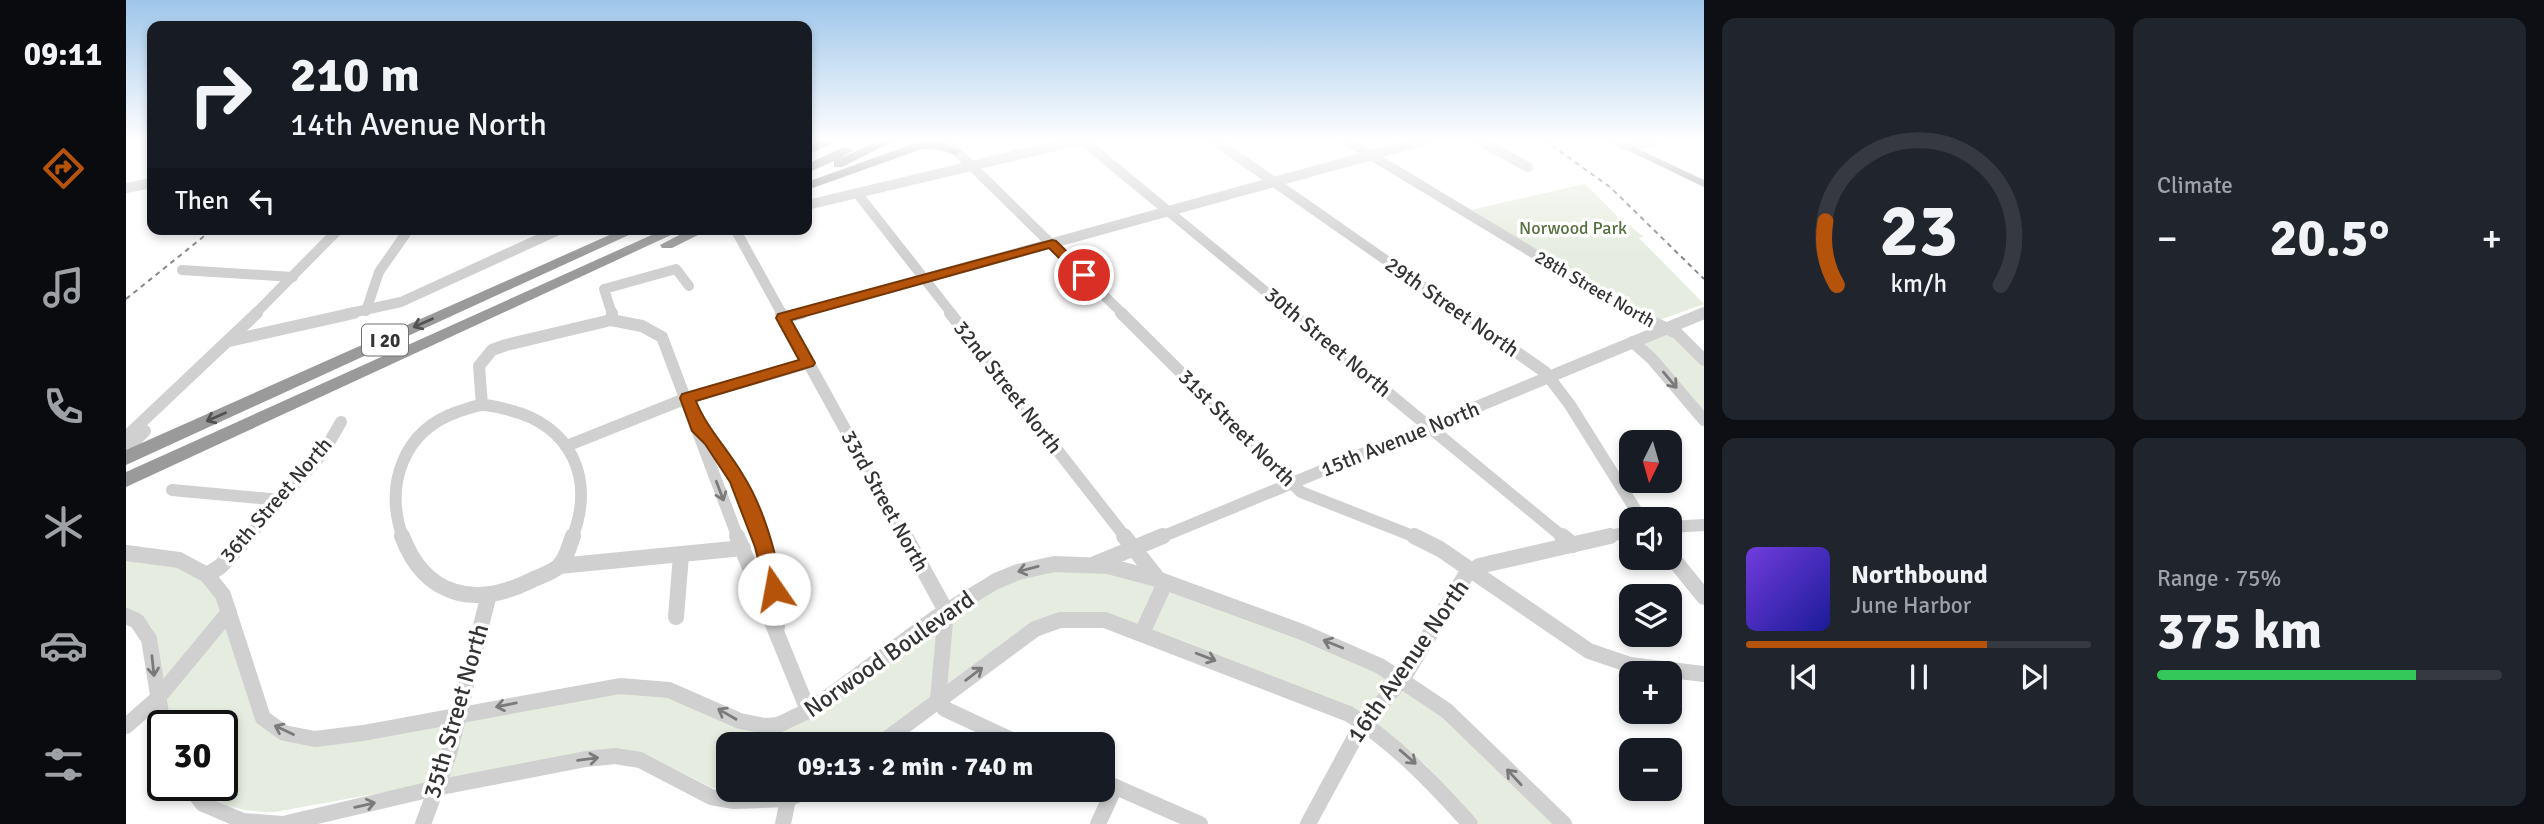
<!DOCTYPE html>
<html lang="en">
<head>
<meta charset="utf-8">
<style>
	body { margin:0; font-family:Signika,sans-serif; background:#20242c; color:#f1f3f6; height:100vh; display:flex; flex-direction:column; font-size:26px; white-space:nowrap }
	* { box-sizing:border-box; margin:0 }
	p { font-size:23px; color:#9ea1a6 }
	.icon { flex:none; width:38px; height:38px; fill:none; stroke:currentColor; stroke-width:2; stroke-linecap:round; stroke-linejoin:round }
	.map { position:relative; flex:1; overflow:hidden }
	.details { display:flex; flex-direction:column; gap:18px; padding:18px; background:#0d0f14; width:840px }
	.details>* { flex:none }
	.guide { position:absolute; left:21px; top:21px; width:665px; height:214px; border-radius:14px; box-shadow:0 4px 10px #0003; background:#171b24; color:#f1f3f6; overflow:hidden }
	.needle { width:46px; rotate:185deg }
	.controls { position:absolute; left:1493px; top:430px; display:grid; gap:14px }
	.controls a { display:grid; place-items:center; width:63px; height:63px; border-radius:14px; background:#171b24; box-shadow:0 4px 10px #0003; font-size:35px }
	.speed { position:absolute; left:21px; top:710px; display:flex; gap:14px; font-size:35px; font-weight:700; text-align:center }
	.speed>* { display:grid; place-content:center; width:91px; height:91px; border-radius:50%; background:#171b24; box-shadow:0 4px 10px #0003; line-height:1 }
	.speed .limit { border:4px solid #111; border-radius:10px; background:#fff; color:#111 }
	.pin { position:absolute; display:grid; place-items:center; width:60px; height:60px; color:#fff; margin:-30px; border:4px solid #fff; border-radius:50%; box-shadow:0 2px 7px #0007 }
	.me { position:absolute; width:77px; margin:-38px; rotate:348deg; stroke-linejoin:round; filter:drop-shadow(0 0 5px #0008) }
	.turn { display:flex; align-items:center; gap:24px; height:147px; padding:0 28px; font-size:32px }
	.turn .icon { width:91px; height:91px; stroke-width:2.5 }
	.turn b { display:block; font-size:49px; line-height:60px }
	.then { display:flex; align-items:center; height:66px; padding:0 28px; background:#0003; gap:14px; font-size:26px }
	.big { font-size:52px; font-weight:700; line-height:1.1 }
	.details .tile { flex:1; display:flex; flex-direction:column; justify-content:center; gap:10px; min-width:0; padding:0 24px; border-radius:14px; background:#20242c }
	.details .dial { align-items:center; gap:0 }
	.dial svg { height:182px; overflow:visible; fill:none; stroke:#363941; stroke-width:7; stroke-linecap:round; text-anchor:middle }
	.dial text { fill:#f1f3f6; stroke:none }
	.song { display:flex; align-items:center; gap:21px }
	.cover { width:84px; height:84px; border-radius:10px; background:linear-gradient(135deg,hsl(260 70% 55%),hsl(240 70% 35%)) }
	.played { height:7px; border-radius:4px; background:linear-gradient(90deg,#b45309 70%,#363941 70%) }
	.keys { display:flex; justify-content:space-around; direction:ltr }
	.heat { display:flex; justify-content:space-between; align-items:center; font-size:38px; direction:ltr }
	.charge { height:10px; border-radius:5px; background:linear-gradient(90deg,#34c759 75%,#363941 0) }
	.details .tiles { flex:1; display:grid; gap:18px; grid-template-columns:repeat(2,1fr) }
	.trip { position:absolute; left:590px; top:732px; width:399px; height:70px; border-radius:14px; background:#171b24; box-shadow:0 4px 10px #0003; font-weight:700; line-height:70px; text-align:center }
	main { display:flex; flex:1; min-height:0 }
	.tabs { display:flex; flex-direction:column; width:126px; justify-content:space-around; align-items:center; background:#090b0e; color:#9ea1a6 }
	.tabs .icon { width:49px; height:49px }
	.tabs .current { color:#b45309 }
	.tabs b { font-size:32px; color:#f1f3f6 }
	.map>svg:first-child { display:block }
	.green { fill:#e6ecdf }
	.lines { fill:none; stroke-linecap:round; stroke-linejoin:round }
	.minor-far2 { stroke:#d0d0d0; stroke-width:10 }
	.minor-far1 { stroke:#d0d0d0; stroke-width:12 }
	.minor { stroke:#d0d0d0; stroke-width:16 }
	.major { fill:#ababab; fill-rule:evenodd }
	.highway { fill:#9a9a9a; fill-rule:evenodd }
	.rail { stroke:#888; stroke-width:2; stroke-dasharray:5 4.5; stroke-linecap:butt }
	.oneway { stroke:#525252 }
	.oneway2 { stroke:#7a7a7a }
	.route { fill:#b45309; stroke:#753606; stroke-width:2 }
	.labels { text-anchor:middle; stroke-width:7; stroke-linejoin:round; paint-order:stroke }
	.far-park-label { font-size:18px; fill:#56703f; stroke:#fff }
	.far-street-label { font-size:18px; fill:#333; stroke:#fff }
	.shield { fill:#fff; stroke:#707070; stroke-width:2 }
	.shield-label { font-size:19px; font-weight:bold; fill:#333 }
	.street-label { font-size:21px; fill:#333; stroke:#fff }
	.near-street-label { font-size:24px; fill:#333; stroke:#fff }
</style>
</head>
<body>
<main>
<nav class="tabs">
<b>09:11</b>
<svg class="icon current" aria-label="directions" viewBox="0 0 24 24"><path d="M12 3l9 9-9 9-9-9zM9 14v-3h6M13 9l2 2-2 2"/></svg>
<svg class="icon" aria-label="music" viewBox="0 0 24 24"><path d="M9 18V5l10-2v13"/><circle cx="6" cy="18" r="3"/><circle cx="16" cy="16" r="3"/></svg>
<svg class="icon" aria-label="phone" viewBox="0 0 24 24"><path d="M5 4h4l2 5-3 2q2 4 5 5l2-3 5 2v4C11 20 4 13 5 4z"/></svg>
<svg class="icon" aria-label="climate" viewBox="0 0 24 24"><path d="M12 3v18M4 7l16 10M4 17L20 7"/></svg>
<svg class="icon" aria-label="car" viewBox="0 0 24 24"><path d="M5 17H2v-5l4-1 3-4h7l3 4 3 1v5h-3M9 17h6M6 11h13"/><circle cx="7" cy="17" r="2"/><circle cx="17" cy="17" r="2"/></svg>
<svg class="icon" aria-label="filters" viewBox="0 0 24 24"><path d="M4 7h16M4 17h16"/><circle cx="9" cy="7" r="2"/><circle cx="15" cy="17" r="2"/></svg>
</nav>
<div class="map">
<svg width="1578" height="824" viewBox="0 0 1578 824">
	<rect width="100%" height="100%" fill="#fff"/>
	<g class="green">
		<polygon points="1459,184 1491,216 1518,237 1513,238 1578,304 1528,322 1340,211"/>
		<polygon points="1541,332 1578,360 1578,416 1513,344"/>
		<path d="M 0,558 L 49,565 L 76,579 L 91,598 L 133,725 L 156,741 L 196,744 L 489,690 L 543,696 L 635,732 L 894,575 L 918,569 L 1002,573 L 1233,659 L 1279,685 L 1347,739 L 1433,824 L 1353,824 L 1299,764 L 1237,714 L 976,615 L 932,617 L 747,744 L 602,744 L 602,789 L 662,789 L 659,790 L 605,793 L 584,787 L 524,756 L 490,750 L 149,812 C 121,812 91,808 72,786 L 96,786 L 96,726 L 45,726 L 26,628 L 11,613 L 0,612 Z"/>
	</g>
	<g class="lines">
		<g class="minor-far2">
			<polyline points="819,140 997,314"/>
			<polyline points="956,140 1167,314"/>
			<polyline points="1088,140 1337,314"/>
			<polyline points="1220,140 1508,314"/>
			<polyline points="1352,140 1402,167"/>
			<polyline points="1496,145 1510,146 1528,140"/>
			<polyline points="0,188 26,183"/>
			<polyline points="731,193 826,314"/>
			<polyline points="681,205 955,140"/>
			<polyline points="609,229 656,314"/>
			<polyline points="56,270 167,277"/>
			<polyline points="240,311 253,272 283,229"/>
			<polyline points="129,314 213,229"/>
			<polyline points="220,314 275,302 435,229"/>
			<polyline points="486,314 478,289 550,269 563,286"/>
			<polyline points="670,314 1300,140"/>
			<polyline points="1575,314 1578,313"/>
		</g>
		<g class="minor-far1">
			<polyline points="655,313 779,538"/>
			<polyline points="824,313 1000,538"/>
			<polyline points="995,313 1175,492 1292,538"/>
			<polyline points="1165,313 1438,538"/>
			<polyline points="1334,313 1419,372 1444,405 1516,520"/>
			<polyline points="1505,313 1551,333 1578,360"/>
			<polyline points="657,318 676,313"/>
			<polyline points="485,320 486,313"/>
			<polyline points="103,341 228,313"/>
			<polyline points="1507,342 1526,359 1578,420"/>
			<polyline points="356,405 353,366 366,350 380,345 485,320 516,326 536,337 612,538"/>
			<polyline points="575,429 607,472 636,538"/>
			<polyline points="0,437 131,313"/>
			<polyline points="443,445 561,398 682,363"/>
			<polyline points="0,450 19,431"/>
			<polyline points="46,490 155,500"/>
			<polyline points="1544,527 1578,525"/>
			<polyline points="121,538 197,453 215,422"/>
			<path d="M 277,538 C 258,485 277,431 331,412 C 339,410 349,405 357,405 C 365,405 375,408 383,410 C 445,425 470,479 446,538"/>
			<polyline points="1033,538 1578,313"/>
			<polyline points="1476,538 1505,531"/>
		</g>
		<g class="minor">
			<path d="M 276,536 C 299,597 349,608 404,581 C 414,576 426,573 433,566 C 441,558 443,546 447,536"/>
			<polyline points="611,536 682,710"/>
			<polyline points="635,536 645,574 651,627"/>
			<polyline points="779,536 820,611 812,700 819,709 894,744"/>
			<polyline points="998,536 1032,579"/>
			<polyline points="1288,536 1314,549 1463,651 1504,665 1578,674"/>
			<polyline points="1436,536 1447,545"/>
			<polyline points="0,553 53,560 81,575 97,595 137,718 158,733 189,739 237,733 494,686 543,690 614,721 639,726 652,725 686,709 811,617 870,581 892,572 928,564 982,566 1031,579 1176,632 1254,666 1321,711 1438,824"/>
			<polyline points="1544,555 1578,597"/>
			<polyline points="969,564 1037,536"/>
			<polyline points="433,566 617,548"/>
			<polyline points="81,575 95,566 122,536"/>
			<polyline points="0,616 11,621 23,639 37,726"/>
			<polyline points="550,617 555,555"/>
			<polyline points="1016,633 1039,583"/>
			<polyline points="0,726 31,699 103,612"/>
			<path d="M 754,744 L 909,629 L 934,620 L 979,620 L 1223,714 C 1270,744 1307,783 1344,824"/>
			<polyline points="976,781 1074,824"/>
			<polyline points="63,786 77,804 117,821 157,824 310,788 460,759 489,756 514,760 585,797 608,801 662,799 684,789"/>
			<polyline points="297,824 323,754 362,598"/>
			<polyline points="657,824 662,799"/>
			<polyline points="972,824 989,787"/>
			<polyline points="1182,824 1234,728 1277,678 1340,575 1353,566 1484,536"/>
		</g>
		<polygon class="major" points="1480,140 1493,140 1578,180 1578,187"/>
		<g class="highway">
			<polygon points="696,140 712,140 681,155 681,147"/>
			<polygon points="754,140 770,140 716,167 708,167 708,161 681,173 681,164 718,147 728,150 711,160"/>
			<polygon points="798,140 816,140 814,142 835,151 829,155 814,150 796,149 681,190 681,182"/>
			<polygon points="497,229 516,229 0,465 0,450"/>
			<polygon points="539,229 558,229 0,487 0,472"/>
			<polygon points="565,229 584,229 546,248 536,248 534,245"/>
		</g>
		<g class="rail">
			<polyline points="1418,140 1484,187 1578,279"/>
			<polyline points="0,299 87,229"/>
		</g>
	</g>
	<defs><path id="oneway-shaft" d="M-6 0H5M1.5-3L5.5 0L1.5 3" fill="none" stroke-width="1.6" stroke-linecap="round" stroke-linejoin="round" transform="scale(1.75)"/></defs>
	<g class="oneway">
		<use href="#oneway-shaft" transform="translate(297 323) rotate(156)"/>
		<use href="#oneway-shaft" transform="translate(90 417) rotate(156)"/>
	</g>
	<g class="oneway2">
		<use href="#oneway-shaft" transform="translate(1544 380) rotate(50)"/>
		<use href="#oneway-shaft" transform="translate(594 491) rotate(69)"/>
		<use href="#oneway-shaft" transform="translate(902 569) rotate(165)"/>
		<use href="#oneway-shaft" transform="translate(1207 644) rotate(-158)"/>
		<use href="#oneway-shaft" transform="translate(1080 657) rotate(21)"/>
		<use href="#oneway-shaft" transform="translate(27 666) rotate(84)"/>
		<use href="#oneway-shaft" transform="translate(848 674) rotate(-37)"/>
		<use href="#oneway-shaft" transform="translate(380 705) rotate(169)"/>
		<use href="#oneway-shaft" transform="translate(601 714) rotate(-150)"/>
		<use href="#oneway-shaft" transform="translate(158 730) rotate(-155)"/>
		<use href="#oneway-shaft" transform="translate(1282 757) rotate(41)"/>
		<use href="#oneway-shaft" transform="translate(462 759) rotate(-7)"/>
		<use href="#oneway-shaft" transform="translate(1388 777) rotate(-133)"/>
		<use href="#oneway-shaft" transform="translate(239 805) rotate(-13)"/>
	</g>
	<linearGradient id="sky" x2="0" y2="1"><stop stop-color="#9ec6ea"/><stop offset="0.55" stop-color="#fff"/><stop offset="1" stop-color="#fff" stop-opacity="0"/></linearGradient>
	<rect width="1578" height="255" fill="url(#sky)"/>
	<path class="route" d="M 926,240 L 930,241 L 962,272 L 962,278 L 953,278 L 923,248 L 665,320 L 689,363 L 687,366 L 570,401 C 581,429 602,449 617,475 C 638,508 649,551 657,589 L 655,595 L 648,597 L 641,595 L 629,547 L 604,482 L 579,444 L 566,431 L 554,398 L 556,394 L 673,360 L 650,318 L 652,314 Z"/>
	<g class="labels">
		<g class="far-park-label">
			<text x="1447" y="234">Norwood Park</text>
		</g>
		<g class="far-street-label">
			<text transform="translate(1469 289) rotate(30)" y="6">28th Street North</text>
		</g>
		<rect class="shield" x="236" y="324.5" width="46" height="31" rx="5"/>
		<g class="shield-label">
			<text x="259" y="347">I 20</text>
		</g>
		<g class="street-label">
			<text transform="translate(1326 307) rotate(35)" y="7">29th Street North</text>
			<text transform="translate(1202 342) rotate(40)" y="7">30th Street North</text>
			<text transform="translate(882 387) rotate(52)" y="7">32nd Street North</text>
			<text transform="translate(1111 428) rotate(45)" y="7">31st Street North</text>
			<text transform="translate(1274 439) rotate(-22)" y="7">15th Avenue North</text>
			<text transform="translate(150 500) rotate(-49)" y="7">36th Street North</text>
			<text transform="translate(759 501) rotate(61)" y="7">33rd Street North</text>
		</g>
		<g class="near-street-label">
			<text transform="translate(763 654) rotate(-35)" y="8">Norwood Boulevard</text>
			<text transform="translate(1282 661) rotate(-55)" y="8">16th Avenue North</text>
			<text transform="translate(330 711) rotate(-74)" y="8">35th Street North</text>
		</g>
	</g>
</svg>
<div class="controls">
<a><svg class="needle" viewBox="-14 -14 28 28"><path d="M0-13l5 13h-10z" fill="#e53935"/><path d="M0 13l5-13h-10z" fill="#9ea1a6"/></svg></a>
<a><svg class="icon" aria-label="sound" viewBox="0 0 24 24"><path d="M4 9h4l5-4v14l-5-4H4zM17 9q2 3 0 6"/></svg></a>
<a><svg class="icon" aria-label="layers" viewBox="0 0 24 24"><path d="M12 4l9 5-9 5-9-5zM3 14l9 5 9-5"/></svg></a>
<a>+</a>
<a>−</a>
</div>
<div class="speed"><div class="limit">30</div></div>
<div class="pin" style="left:958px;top:275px;background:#d93025"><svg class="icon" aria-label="arrive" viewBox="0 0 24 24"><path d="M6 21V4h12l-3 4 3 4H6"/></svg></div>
<svg class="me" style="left:648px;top:589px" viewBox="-20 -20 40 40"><circle r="19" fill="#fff"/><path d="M0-13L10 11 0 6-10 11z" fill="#b45309"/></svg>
<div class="trip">09:13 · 2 min · 740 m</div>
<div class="guide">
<div class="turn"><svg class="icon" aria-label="right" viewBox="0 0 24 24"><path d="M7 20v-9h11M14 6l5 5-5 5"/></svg><div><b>210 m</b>14th Avenue North</div></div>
<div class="then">Then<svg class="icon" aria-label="left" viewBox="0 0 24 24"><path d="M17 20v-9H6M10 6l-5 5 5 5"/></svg></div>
</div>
</div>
<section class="details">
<div class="tiles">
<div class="tile dial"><svg viewBox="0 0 100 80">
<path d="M14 69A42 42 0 1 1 86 69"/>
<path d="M14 69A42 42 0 0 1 9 41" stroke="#b45309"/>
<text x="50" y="56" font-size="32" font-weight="700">23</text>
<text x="50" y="72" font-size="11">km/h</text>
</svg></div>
<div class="tile"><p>Climate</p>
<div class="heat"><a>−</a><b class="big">20.5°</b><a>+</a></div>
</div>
<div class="tile">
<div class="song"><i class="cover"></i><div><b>Northbound</b><p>June Harbor</p></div></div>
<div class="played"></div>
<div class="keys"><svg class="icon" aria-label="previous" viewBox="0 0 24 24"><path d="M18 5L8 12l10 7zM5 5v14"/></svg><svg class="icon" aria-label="pause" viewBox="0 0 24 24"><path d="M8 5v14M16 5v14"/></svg><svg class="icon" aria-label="next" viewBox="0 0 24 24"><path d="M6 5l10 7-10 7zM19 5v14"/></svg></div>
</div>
<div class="tile"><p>Range · 75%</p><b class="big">375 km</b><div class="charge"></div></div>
</div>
</section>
</main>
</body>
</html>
